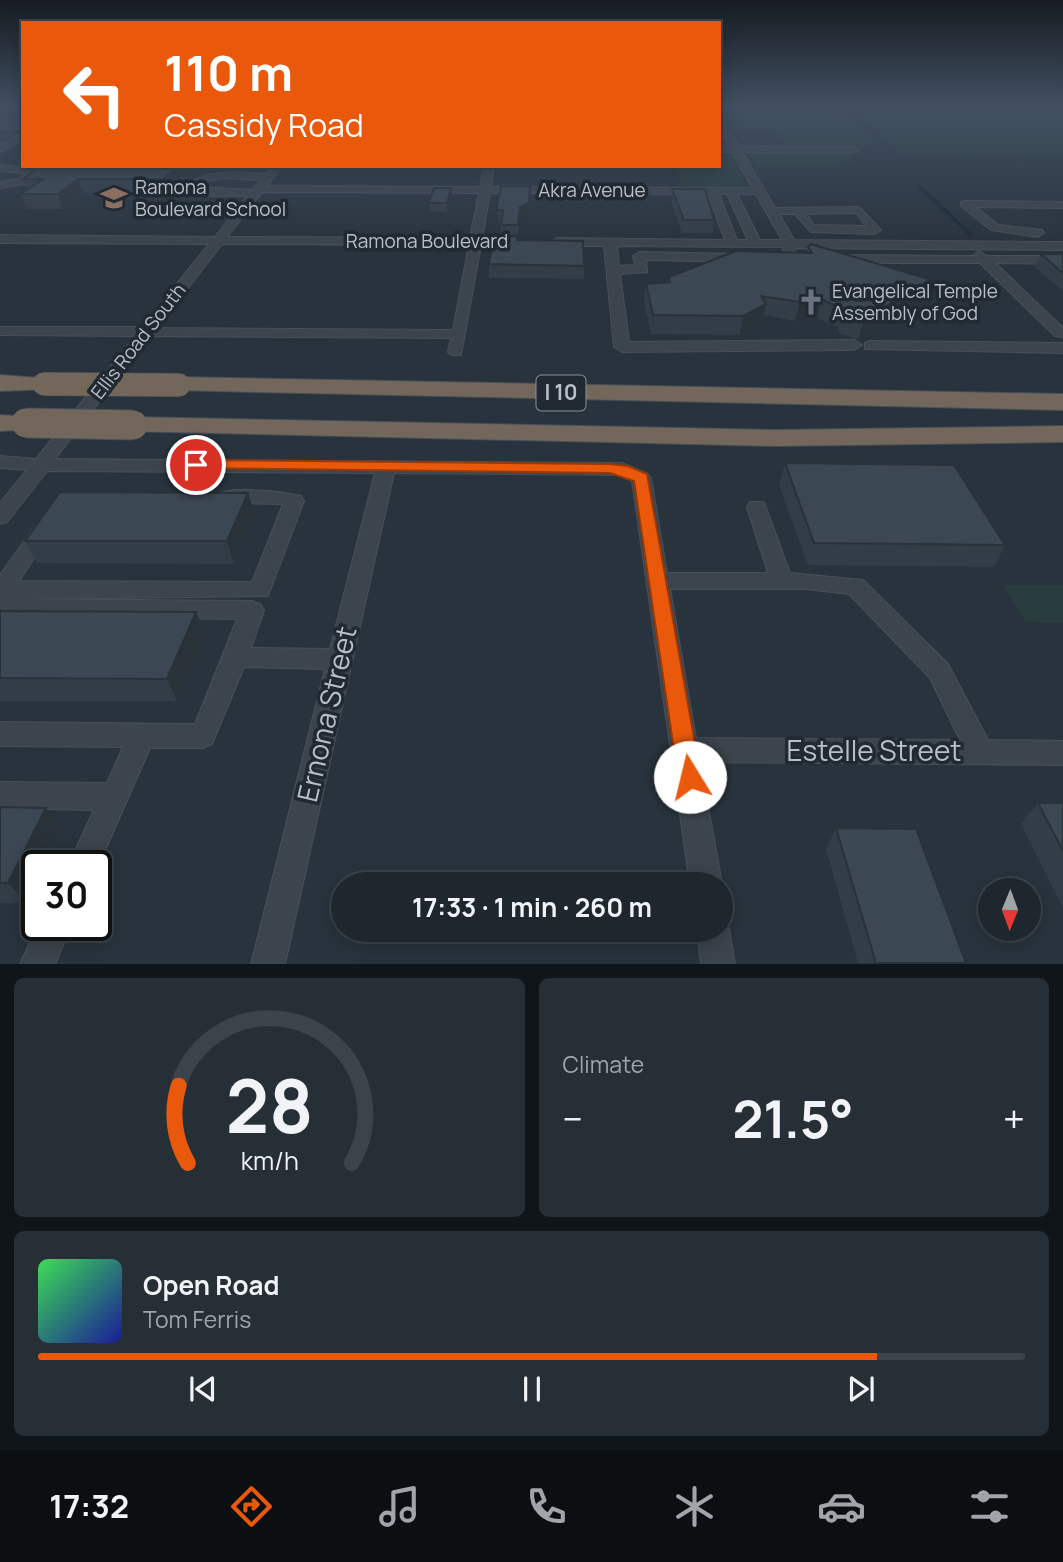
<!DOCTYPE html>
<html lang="en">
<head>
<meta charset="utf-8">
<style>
	body { margin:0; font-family:Manrope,sans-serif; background:#262e36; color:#f1f3f6; height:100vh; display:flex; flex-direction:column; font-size:26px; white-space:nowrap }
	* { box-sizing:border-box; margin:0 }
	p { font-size:23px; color:#a1a5aa }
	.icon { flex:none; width:38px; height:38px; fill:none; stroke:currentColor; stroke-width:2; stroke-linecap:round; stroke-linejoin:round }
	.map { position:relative; height:964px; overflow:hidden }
	.side { display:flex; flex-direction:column; gap:14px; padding:14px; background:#101519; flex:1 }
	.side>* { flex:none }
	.banner { position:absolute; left:21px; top:21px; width:700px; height:147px; border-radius:0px; box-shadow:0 4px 18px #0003,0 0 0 2px #3c434a; background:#ea580c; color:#fff; overflow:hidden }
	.needle { width:46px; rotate:181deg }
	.tools { position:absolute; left:978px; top:878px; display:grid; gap:14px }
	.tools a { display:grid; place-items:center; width:63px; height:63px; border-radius:50%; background:#1e262e; box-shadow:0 4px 18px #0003,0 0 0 2px #3c434a; font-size:35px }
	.speed { position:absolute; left:21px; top:850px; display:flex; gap:14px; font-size:35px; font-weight:700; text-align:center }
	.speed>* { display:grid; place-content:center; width:91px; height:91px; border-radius:50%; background:#1e262e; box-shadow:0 4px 18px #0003,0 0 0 2px #3c434a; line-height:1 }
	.speed .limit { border:4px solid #111; border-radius:10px; background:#fff; color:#111 }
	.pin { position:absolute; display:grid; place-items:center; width:60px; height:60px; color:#fff; margin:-30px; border:4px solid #fff; border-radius:50%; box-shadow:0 2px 7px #0007 }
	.me { position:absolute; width:77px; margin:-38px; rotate:351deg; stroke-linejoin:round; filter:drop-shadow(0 0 5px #0008) }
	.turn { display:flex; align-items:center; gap:24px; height:147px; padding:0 28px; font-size:32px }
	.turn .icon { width:91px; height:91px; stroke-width:2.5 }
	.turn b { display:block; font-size:49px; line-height:60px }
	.big { font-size:52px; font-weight:700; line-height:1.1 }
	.side .widget { flex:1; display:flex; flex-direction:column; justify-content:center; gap:10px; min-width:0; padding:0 24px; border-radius:10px; background:#262e36 }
	.side .dial { align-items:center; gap:0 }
	.dial svg { height:182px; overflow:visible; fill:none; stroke:#3c434a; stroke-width:7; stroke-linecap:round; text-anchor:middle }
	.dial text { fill:#f1f3f6; stroke:none }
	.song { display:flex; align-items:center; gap:21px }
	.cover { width:84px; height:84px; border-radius:10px; background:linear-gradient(135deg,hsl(130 70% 55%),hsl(240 70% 35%)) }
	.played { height:7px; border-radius:4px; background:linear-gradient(90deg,#ea580c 85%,#3c434a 85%) }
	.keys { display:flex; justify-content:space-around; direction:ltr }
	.heat { display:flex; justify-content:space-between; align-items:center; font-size:38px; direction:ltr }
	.side .tiles { flex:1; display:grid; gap:14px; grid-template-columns:1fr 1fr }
	.widget:last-child { grid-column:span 2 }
	.trip { position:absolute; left:331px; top:872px; width:402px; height:70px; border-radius:35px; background:#1e262e; box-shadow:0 4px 18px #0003,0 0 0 2px #3c434a; font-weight:700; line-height:70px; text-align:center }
	.dock { display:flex; height:112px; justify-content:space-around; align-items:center; background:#0c0f12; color:#a1a5aa }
	.dock .icon { width:49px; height:49px }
	.dock .current { color:#ea580c }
	.dock b { font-size:32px; color:#f1f3f6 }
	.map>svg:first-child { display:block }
	.green { fill:#2a3d3e }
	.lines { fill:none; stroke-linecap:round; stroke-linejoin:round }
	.stream { stroke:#1c2b39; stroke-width:3.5 }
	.minor-casing { stroke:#485059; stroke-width:2 }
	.highway-casing { stroke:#474f58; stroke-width:2 }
	.minor { fill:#3c444d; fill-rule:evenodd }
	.highway { fill:#72675a; fill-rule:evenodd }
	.highway-bridge-far1-casing { stroke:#474f58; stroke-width:24; stroke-linecap:butt }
	.highway-bridge-casing { stroke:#474f58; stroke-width:31; stroke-linecap:butt }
	.highway-bridge-far1 { stroke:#72675a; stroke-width:23 }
	.highway-bridge { stroke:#72675a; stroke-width:29 }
	.wall { fill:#333d47 }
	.shaded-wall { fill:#293239 }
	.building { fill:#3b4752; stroke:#293239; stroke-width:2 }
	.route { fill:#ea580c; stroke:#983908; stroke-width:2 }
	.labels { text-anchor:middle; stroke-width:7; stroke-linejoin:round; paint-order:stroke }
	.far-poi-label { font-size:19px; fill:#b8bfc8; stroke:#212932; text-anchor:start }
	.far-street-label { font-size:19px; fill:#b8bfc8; stroke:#212932 }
	.shield { fill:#212932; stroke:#8b929b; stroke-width:2 }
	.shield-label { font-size:21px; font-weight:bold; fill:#b8bfc8 }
	.near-street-label { font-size:28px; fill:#b8bfc8; stroke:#212932 }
</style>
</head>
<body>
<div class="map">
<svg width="1063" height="964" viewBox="0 0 1063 964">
	<rect width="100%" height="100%" fill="#28333d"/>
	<g class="green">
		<polygon points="719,107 837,107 872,142 865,148 789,148 775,129 731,129 729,118 719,118"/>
		<polygon points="852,107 1063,107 1063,155 901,154"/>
		<polygon points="719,151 727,152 748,188 684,189 675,168 634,166 719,166"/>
		<polygon points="749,152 846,152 856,162 830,167 755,167"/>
		<polygon points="1003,585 1063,585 1063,623 1026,622"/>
	</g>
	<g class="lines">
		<polyline class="stream" points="920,187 970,234"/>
		<g class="minor-casing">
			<g id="minor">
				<polygon points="0,107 11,107 0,112"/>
				<path d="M 720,119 L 739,146 L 854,147 L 859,150 L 854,153 L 742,152 L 775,208 L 859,207 L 881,230 L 875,234 L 811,232 L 795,214 L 779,214 L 794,240 L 1063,242 L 1063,250 L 796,248 L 793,256 L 789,257 L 783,253 L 783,247 L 617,246 L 619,266 L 635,265 L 633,256 L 639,252 L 746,254 L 752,258 L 746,262 L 646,260 L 647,272 L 620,274 L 629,342 L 854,340 L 862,345 L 854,350 L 622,352 L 614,347 L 604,246 L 557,246 L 551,242 L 557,238 L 725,240 L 708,194 L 490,193 L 482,238 L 516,238 L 522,242 L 516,246 L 481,245 L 461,355 L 451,355 L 448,352 L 451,338 L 150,336 L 55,459 L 622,463 L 648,474 L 651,478 L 667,573 L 768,573 L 747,507 L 750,502 L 764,502 L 790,573 L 863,580 L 948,664 L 988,740 L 1063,741 L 1063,765 L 700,762 L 722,884 L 690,884 L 632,481 L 619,475 L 394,473 L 285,964 L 251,964 L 325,669 L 244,667 L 212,744 L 203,748 L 150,748 L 96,871 L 96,866 L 68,866 L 94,810 L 0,808 L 0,782 L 107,783 L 123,747 L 0,746 L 0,722 L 195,724 L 237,619 L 0,616 L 0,575 L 36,525 L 50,525 L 53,530 L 19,581 L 252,582 L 283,504 L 225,503 L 215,497 C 225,484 285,492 301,496 L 304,501 L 268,596 L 14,599 L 252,601 L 260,604 L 264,610 L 251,648 L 330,649 L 375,473 L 47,471 L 7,522 L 0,524 L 0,503 L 27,470 L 0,468 L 0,456 L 36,459 L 135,336 L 0,335 L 0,327 L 142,327 L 209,244 L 0,243 L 0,235 L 215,237 L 247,196 L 208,196 L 183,191 L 183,187 C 207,168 237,172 266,174 L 272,166 L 282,166 L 267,186 L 480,187 L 484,166 L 494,166 L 491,187 L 752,188 L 732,152 L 719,152 L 719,146 L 729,146 L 719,128 ZM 225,178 L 261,180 L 253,190 L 195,187 L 208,181 ZM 262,192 L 479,193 L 470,238 L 227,237 ZM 719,194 L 727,194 L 748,240 L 737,240 ZM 737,194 L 756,194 L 782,240 L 760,240 ZM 856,213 L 866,226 L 814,225 L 806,214 ZM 222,244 L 469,245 L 453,330 L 157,328 ZM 670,589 L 806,589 L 849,594 L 930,678 L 960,740 L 696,738 Z"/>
				<rect x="0" y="123" width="23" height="6"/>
				<polygon points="23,133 23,140 0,152 0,145"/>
				<polygon points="0,165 34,168 41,174 25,184 0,188 0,182 18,179 29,174 0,171"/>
				<polygon points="965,201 1063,202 1063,208 976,207 998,225 1042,230 1044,233 1038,237 991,230 961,206 961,202"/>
				<polygon points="979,251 987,256 1063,256 1063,264 995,263 1063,328 1063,337 1055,336 980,263 833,263 827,259 833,255 973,256"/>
				<polygon points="870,341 1063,343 1063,353 865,349 865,343"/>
				<polygon points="721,916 729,929 735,964 701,964 697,929 721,929"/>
				<polygon points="38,926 71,926 55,964 20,964"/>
			</g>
		</g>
		<g class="highway-casing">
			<g id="highway">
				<polygon points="0,375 53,379 57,384 53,389 0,391"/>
				<polygon points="179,377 1063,394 1063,410 170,390 166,385 170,380"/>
				<polygon points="0,415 36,417 40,423 36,429 0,431"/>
				<polygon points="133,417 776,430 1063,426 1063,442 776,446 123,431 119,425 123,419"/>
			</g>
		</g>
		<use href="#minor" class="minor"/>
		<use href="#highway" class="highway"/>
		<g class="highway-bridge-far1-casing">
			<polyline id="highway-bridge-far1" points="44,384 179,385"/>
		</g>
		<g class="highway-bridge-casing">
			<polyline id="highway-bridge" points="26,423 133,425"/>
		</g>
		<use href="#highway-bridge-far1" class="highway-bridge-far1"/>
		<use href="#highway-bridge" class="highway-bridge"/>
	</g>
	<g class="wall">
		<polygon points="41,166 196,166 167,193 83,193 63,209 27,209 21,194 27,189 23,179"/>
		<polygon points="672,189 714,220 713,233 682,233 671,201"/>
		<polygon points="452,195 447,212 430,211 429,203"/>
		<polygon points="530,197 529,213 520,218 517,240 584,266 584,279 489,278 489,264 498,240 501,236 501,221 498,221 497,205"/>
		<polygon points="808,247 932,280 926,298 903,309 858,340 838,332 839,328 817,318 795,321 764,315 762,322 740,335 651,334 644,302 646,284 668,282 669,277 807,253"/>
		<polygon points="1041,254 1063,254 1063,291 1035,267"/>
		<polygon points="785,463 1005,545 994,567 808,565 779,485"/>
		<polygon points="255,514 234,564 37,563 25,541"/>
		<polygon points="0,611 196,612 205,634 177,701 0,701"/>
		<polygon points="1038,803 1063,803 1063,908 1021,824"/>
		<polygon points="0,807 62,829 37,866 37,881 26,903 0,903"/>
		<polygon points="836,828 966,963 858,963 826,849"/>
	</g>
	<g class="shaded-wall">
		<polygon points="177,166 196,166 167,193 163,179"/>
		<polygon points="78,179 83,193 63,209 58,194"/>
		<polygon points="530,186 529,213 520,218 519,237 520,207"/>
		<polygon points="451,188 452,195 447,212 447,203"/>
		<polygon points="932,280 926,298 903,309 858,340 864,321 909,291"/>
		<polygon points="821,299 817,318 795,321 800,302"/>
		<polygon points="766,304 762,322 740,335 743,316"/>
		<polygon points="248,493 255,514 234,564 227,541"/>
		<polygon points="196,612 205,634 177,701 167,679"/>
		<polygon points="46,808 62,829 44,866 37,866 37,881 26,903 8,883"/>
	</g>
	<g class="building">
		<polygon points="41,166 177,166 163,179 78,179 58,194 21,194 43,179 23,179"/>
		<polygon points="501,186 530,186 529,202 520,207 518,225 501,225 503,210 497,210 497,205"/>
		<polygon points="434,188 451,188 447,203 429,203"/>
		<polygon points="672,189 705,189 714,220 684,220"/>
		<polygon points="499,236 517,236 517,240 583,241 584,266 489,264 493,240 498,240"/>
		<polygon points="811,244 932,280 909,291 864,321 843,313 845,310 821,299 800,302 761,296 766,304 743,316 653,315 646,284 670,282 669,277 736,251 812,253 808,247"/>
		<polygon points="1041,254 1063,254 1063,273"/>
		<polygon points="785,463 954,465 1005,545 814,543"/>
		<polygon points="60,492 248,493 227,541 25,541"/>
		<polygon points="0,611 196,612 167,679 0,678"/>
		<polygon points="1038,803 1063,803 1063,851"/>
		<polygon points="0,807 46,808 8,883 0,883"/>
		<polygon points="836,828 916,829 966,963 876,963"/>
	</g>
	<linearGradient id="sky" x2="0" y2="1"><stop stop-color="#161c22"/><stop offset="0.44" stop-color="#425062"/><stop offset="1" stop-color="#425062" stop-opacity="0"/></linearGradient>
	<rect width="1063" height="242" fill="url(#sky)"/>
	<polygon class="route" points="196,460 610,464 628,466 647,474 701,777 698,785 690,788 682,785 678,777 634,481 610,473 190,468 188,465"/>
	<defs>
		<g id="school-bare" transform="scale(2.1)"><path d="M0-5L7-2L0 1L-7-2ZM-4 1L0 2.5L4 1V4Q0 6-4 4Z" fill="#8d6e63" stroke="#212932" stroke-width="2.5" paint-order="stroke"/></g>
		<g id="church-bare" transform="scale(2.1)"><path d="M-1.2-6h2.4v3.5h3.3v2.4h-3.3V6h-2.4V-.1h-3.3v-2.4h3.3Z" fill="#6b7280" stroke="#212932" stroke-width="2.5" paint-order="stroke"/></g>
	</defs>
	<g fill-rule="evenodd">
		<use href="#school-bare" x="114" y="198"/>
		<use href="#church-bare" x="811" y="302"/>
	</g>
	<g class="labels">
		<g class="far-poi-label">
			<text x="135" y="194">Ramona<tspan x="135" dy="22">Boulevard School</tspan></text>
			<text x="832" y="298">Evangelical Temple<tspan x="832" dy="22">Assembly of God</tspan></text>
		</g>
		<g class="far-street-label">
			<text x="592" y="197">Akra Avenue</text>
			<text x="427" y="248">Ramona Boulevard</text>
			<text transform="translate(138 341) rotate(-52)" y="7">Ellis Road South</text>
		</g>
		<rect class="shield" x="536.5" y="375.5" width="49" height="35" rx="5"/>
		<g class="shield-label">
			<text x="561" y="400">I 10</text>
		</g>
		<g class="near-street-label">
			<text transform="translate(327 714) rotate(-77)" y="10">Ernona Street</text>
			<text x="874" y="761">Estelle Street</text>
		</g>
	</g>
</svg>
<div class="tools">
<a><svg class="needle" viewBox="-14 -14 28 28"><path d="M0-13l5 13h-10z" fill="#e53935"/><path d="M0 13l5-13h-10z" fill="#a1a5aa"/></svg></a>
</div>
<div class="speed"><div class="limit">30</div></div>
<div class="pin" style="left:196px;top:465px;background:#d93025"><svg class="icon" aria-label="arrive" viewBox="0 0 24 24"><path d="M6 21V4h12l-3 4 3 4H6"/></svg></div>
<svg class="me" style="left:690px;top:777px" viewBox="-20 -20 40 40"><circle r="19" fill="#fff"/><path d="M0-13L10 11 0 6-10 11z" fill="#ea580c"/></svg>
<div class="trip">17:33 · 1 min · 260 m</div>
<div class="banner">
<div class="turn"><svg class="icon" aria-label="left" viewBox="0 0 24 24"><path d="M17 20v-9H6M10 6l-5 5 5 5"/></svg><div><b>110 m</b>Cassidy Road</div></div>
</div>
</div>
<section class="side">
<div class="tiles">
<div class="widget dial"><svg viewBox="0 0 100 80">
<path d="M14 69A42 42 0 1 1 86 69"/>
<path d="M14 69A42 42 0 0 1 10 35" stroke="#ea580c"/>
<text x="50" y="56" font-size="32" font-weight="700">28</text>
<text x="50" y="72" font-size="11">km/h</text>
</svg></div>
<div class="widget"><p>Climate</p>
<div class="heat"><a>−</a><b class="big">21.5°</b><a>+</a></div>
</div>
<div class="widget">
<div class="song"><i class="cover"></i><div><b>Open Road</b><p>Tom Ferris</p></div></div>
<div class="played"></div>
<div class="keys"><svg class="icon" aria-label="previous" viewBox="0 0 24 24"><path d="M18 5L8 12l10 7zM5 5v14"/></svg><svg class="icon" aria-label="pause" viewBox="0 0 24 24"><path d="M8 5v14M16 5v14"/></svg><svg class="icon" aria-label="next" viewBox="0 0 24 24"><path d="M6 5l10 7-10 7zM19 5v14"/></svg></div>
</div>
</div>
</section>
<nav class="dock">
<b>17:32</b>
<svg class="icon current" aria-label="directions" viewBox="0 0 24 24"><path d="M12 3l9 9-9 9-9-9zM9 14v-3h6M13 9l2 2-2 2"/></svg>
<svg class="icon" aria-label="music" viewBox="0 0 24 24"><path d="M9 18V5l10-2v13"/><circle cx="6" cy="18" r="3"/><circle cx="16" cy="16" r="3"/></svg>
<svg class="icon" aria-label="phone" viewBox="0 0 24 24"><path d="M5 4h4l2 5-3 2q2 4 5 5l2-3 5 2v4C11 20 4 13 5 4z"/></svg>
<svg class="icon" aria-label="climate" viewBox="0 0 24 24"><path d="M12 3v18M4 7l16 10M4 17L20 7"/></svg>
<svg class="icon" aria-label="car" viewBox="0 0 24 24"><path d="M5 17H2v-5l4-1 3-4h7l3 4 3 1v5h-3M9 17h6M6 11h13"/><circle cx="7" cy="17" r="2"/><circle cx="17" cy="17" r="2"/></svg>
<svg class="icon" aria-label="filters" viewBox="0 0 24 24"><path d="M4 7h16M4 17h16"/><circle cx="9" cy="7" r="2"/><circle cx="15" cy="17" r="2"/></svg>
</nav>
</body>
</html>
